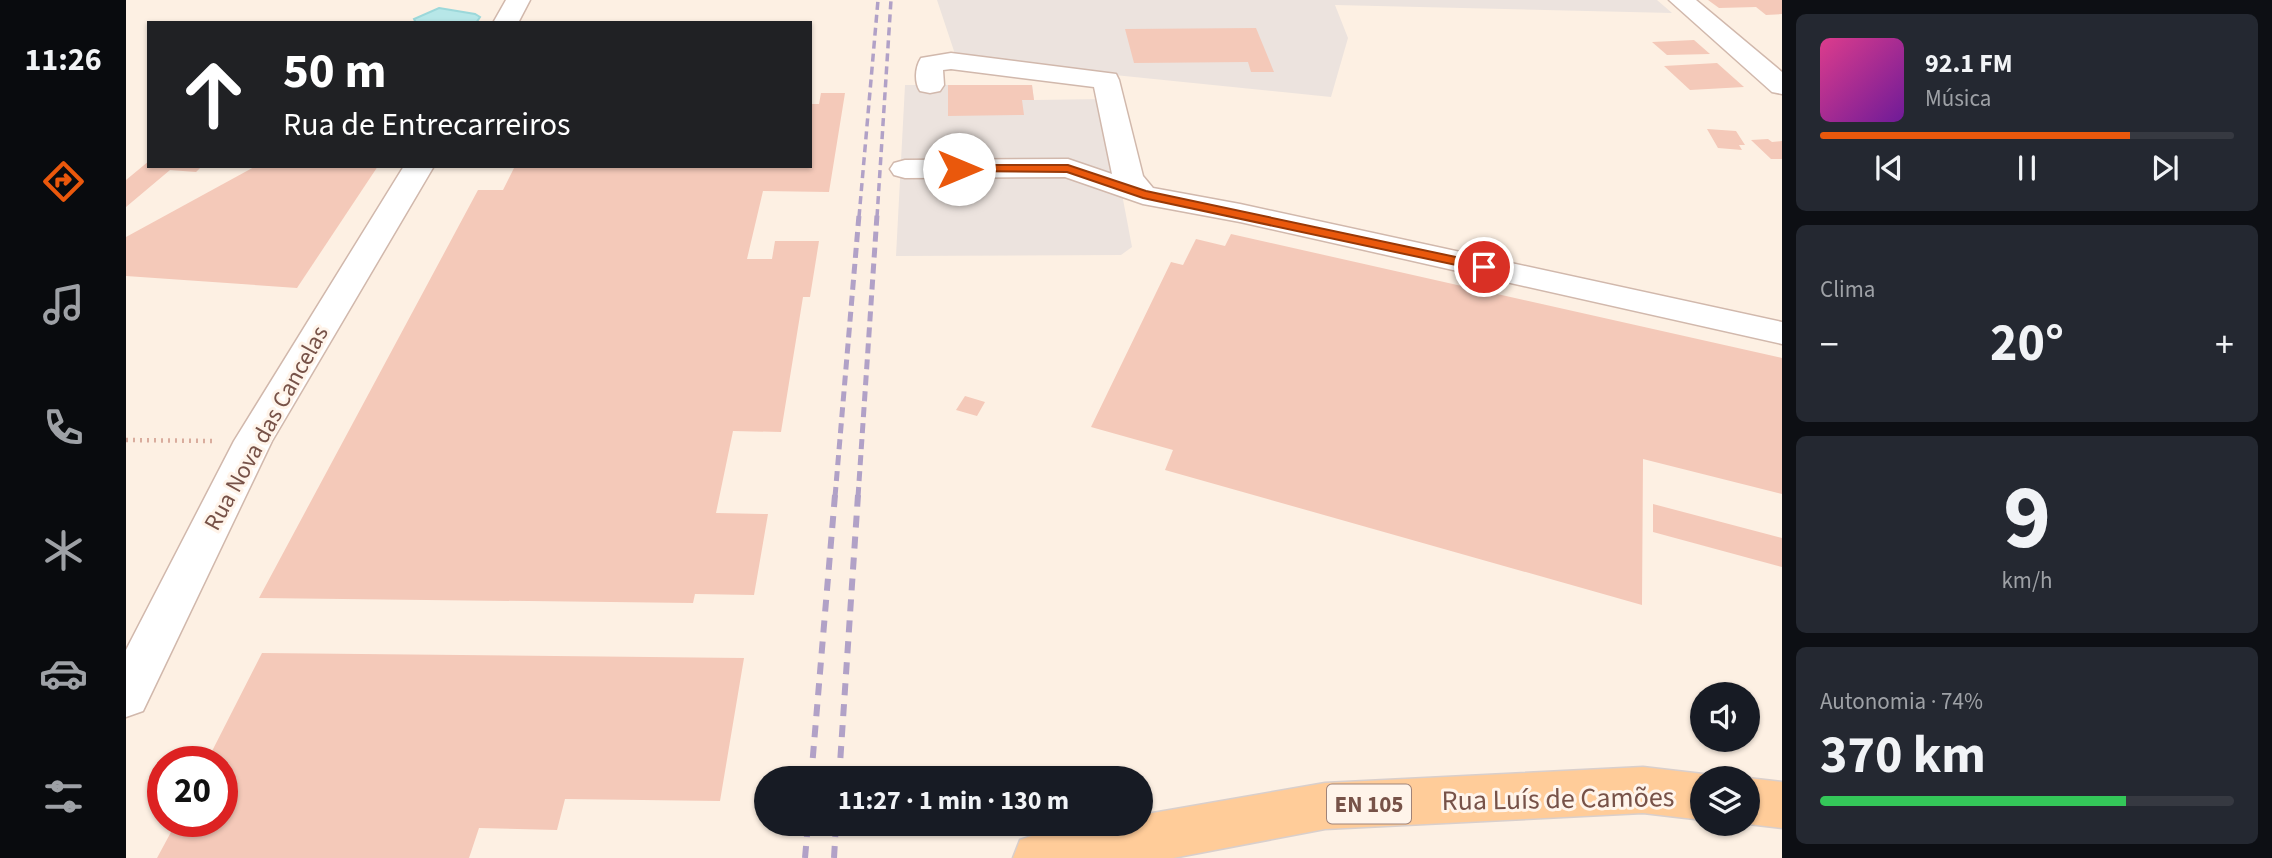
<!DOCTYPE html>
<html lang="pt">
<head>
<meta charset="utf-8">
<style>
	body { margin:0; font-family:"Source Sans 3",sans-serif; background:#242831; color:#f1f3f6; height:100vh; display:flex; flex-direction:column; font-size:26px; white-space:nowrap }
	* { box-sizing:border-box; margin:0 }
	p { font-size:23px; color:#9ea1a6 }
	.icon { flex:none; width:38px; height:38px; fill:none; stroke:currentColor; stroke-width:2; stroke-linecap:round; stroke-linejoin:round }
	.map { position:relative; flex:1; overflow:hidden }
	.sheet { display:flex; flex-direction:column; gap:14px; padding:14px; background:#0d0f14; width:490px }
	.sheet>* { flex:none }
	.guide { position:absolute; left:21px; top:21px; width:665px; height:147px; border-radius:0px; box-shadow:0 2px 5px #0004; background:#202124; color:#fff; overflow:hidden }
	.tools { position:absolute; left:1564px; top:682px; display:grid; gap:14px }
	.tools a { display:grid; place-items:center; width:70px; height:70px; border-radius:50%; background:#171b24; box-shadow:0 2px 5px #0004; font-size:35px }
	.speed { position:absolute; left:21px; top:746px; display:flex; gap:14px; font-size:35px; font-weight:700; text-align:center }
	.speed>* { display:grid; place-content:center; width:91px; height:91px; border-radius:50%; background:#171b24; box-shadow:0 2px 5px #0004; line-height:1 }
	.speed .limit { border:10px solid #d22; background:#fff; color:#111 }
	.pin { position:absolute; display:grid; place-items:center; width:60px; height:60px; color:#fff; margin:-30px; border:4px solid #fff; border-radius:50%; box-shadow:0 2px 7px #0007 }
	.me { position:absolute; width:77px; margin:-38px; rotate:90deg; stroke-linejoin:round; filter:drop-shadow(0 0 5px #0008) }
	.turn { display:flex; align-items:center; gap:24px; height:147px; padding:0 21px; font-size:32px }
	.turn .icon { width:91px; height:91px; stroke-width:2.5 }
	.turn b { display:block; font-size:49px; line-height:60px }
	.big { font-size:52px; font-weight:700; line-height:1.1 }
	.sheet .tile { flex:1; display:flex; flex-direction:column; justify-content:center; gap:10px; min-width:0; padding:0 24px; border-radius:10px; background:#242831 }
	.sheet .dial { align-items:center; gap:0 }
	.dial b { font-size:91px; line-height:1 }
	.song { display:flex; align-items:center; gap:21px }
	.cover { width:84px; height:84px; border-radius:10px; background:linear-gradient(135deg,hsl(330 70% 55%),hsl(280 70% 35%)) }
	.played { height:7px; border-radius:4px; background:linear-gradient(90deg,#ea580c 75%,#363941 75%) }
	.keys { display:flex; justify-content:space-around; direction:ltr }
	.heat { display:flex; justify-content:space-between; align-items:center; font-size:38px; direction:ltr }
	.charge { height:10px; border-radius:5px; background:linear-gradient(90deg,#34c759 74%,#363941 0) }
	.trip { position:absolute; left:628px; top:766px; width:399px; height:70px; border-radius:35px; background:#171b24; box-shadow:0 2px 5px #0004; font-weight:700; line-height:70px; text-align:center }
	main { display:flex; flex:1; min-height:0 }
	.menu { display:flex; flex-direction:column; width:126px; justify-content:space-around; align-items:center; background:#090b0e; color:#9ea1a6 }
	.menu .icon { width:49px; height:49px }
	.menu .current { color:#ea580c }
	.menu b { font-size:32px; color:#f1f3f6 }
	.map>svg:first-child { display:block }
	.industrial { fill:#ece3de }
	.water { fill:#b7e7e8; stroke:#9cd8da; stroke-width:2 }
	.building { fill:#f4c9b9 }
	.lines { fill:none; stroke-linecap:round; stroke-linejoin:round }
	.minor-casing { stroke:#d1b8ac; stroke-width:3 }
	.major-casing { stroke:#d9cfcc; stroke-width:3 }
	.path { stroke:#d9ac9d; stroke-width:4.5; stroke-dasharray:2 5; stroke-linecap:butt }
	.minor { fill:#fff; fill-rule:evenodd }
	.major { fill:#fc9; fill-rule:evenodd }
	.rail-far2 { stroke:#b1a1c7; stroke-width:3.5; stroke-dasharray:8 5; stroke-linecap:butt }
	.rail-far1 { stroke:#b1a1c7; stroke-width:5; stroke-dasharray:10 6; stroke-linecap:butt }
	.rail { stroke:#b1a1c7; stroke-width:6; stroke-dasharray:12 9; stroke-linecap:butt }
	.route { fill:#ea580c; stroke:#983908; stroke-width:2 }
	.labels { text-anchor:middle; stroke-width:6; stroke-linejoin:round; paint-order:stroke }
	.shield { fill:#fff4ea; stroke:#a08379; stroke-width:2 }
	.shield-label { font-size:23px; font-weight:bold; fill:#775248 }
	.street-label { font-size:24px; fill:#775248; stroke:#fff4ea }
	.near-street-label { font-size:28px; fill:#775248; stroke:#fff4ea }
</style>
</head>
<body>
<main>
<nav class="menu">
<b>11:26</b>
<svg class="icon current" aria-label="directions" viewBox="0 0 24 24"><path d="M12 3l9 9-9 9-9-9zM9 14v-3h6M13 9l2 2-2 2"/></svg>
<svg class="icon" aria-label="music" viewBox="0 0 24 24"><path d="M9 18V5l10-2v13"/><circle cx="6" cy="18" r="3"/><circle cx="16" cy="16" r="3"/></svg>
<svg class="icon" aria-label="phone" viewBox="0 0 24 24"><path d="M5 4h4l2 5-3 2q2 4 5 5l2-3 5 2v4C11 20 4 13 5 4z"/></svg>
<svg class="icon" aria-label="climate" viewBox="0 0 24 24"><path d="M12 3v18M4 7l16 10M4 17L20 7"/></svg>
<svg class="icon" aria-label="car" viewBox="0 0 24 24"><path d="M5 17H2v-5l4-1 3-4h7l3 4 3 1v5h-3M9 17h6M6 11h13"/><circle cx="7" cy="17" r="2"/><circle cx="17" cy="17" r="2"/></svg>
<svg class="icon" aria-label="filters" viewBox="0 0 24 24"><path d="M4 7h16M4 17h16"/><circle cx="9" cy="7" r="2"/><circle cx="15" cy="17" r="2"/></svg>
</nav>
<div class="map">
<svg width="1656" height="858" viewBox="0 0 1656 858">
	<rect width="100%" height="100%" fill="#fdf0e3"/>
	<g class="industrial">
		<polygon points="811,0 1531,0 1546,13 1209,5 1222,38 1205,97 851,61 829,54"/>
		<polygon points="779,85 906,85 908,100 978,99 1006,247 995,255 770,256"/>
	</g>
	<polygon class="water" points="313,8 349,14 354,17 350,23 290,23 288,19"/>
	<g class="building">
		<polygon points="1582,0 1656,0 1656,14 1640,15 1630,7 1593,8"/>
		<polygon points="1130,28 1148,72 1125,72 1122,62 1008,63 999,29"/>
		<polygon points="1568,40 1584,54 1541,55 1526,42"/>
		<polygon points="1591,63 1618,87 1564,90 1538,66"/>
		<polygon points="822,85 906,85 908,100 896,100 898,115 822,116"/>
		<polygon points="695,93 719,93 703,192 637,191 621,259 646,259 649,241 693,241 684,297 677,297 655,432 607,431 590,513 642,514 628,595 569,594 567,603 133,598 352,190 377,190 389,166 684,166 684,104 693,104"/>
		<polygon points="1581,129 1610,131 1619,145 1613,145 1616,150 1592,148"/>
		<polygon points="1642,139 1646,142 1656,141 1656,159 1645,159 1625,140"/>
		<polygon points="23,161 23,166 76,166 70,172 44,170 0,207 0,180"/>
		<polygon points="130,166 252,166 171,288 0,276 0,237"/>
		<polygon points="1105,234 1656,358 1656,494 1517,459 1516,605 1039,470 1047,450 965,427 1045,262 1057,265 1070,239 1099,246"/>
		<polygon points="839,396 859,402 851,416 830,410"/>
		<polygon points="1527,504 1656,538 1656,567 1527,532"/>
		<polygon points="136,653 618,658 594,801 439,799 431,830 353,828 343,858 31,858 51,821 96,821 96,761 81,761"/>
	</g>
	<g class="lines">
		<g class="minor-casing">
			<g id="minor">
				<polygon points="380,0 404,0 392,23 367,23"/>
				<polygon points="1543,0 1570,0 1656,72 1656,94 1646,92"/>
				<path d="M 825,53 L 990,74 L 993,80 L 1017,176 L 1027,188 L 1114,204 L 1656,322 L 1656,344 L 1114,222 L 1017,204 L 939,177 L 779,178 L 768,175 L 764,169 L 768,163 L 779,160 L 942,159 L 986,174 L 968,87 L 825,69 L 817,70 L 818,85 L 814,91 L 804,93 L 794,91 C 788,82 789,67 795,58 Z"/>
				<polygon points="278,166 308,166 146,441 17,711 0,717 0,650 108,441"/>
			</g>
		</g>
		<g class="major-casing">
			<g id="major">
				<path d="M 1517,767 L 1577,774 L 1590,779 L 1577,779 L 1577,820 L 1517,813 L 1199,829 L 1047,858 L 887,858 L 894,840 C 934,825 973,824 1015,824 L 1015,815 L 1199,783 Z"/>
				<polygon points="1622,778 1656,782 1656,828 1622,824 1622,779 1619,779"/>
			</g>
		</g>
		<polyline class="path" points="0,440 87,441"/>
		<use href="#minor" class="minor"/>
		<use href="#major" class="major"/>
		<g class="rail-far2">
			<polyline points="733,217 752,0"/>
			<polyline points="751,217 765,0"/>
		</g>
		<g class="rail-far1">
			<polyline points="709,497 733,215"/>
			<polyline points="732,497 751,215"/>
		</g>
		<g class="rail">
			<polyline points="685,779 709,495"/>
			<polyline points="713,779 732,495"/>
			<polyline points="679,858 682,824"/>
			<polyline points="708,858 710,824"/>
		</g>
	</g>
	<polygon class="route" points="833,165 942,165 1020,191 1358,263 1365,267 1358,271 1017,198 941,172 829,171 827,169"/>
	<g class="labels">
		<rect class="shield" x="1201" y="784.5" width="84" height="39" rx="5"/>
		<g class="shield-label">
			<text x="1243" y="812">EN 105</text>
		</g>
		<g class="street-label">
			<text transform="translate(140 428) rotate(-61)" y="8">Rua Nova das Cancelas</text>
		</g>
		<g class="near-street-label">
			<text transform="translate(1432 798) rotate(-1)" y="10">Rua Luís de Camões</text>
		</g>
	</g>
</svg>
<div class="tools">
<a><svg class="icon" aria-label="sound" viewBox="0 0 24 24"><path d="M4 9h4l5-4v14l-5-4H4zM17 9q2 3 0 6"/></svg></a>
<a><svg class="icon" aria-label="layers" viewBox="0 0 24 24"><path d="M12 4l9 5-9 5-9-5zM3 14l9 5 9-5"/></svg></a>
</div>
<div class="speed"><div class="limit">20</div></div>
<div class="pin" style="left:1358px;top:267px;background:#d93025"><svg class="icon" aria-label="arrive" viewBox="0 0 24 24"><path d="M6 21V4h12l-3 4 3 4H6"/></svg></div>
<svg class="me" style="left:833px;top:169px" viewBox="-20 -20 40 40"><circle r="19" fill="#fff"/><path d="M0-13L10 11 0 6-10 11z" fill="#ea580c"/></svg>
<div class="trip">11:27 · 1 min · 130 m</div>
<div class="guide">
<div class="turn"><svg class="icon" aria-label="ahead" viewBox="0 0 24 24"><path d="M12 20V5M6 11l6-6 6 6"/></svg><div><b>50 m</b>Rua de Entrecarreiros</div></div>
</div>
</div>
<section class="sheet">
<div class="tile">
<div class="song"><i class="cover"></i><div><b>92.1 FM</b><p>Música</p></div></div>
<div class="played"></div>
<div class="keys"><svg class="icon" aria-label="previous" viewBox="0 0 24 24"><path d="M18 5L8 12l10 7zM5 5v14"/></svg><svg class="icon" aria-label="pause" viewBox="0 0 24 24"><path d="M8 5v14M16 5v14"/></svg><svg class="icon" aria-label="next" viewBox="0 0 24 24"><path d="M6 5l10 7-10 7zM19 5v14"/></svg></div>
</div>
<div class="tile"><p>Clima</p>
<div class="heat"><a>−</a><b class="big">20°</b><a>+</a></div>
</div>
<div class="tile dial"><b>9</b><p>km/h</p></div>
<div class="tile"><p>Autonomia · 74%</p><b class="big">370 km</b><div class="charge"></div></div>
</section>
</main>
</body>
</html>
